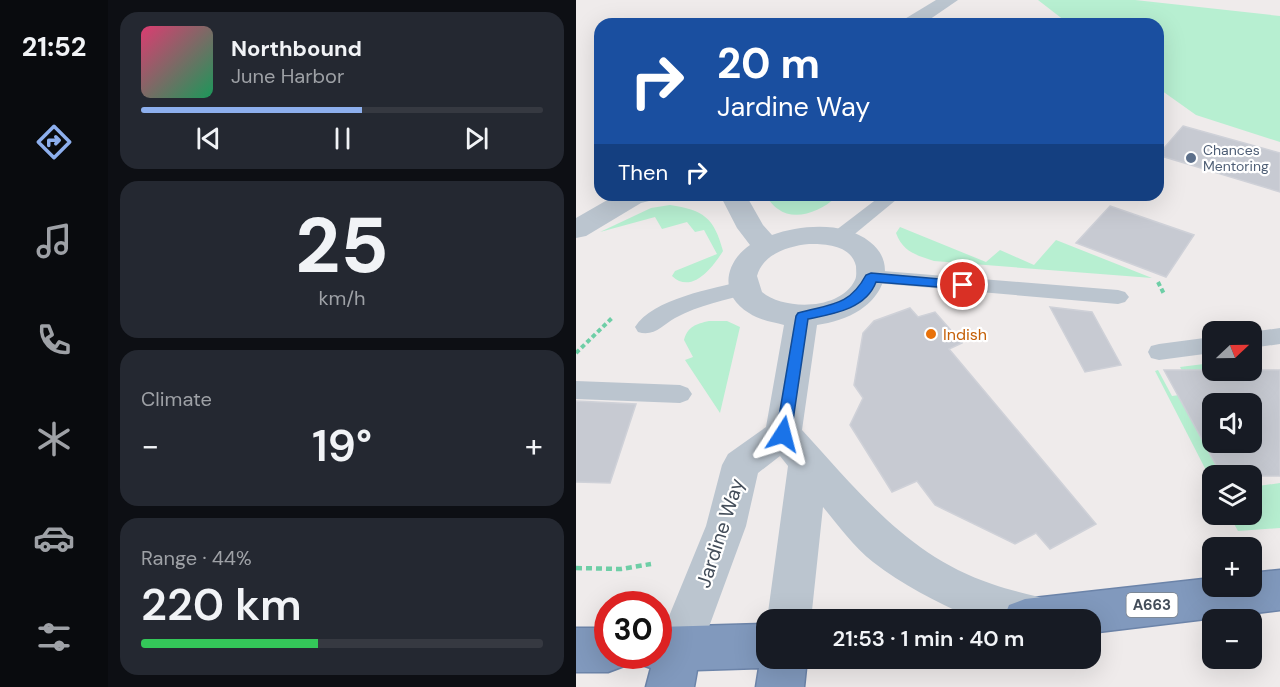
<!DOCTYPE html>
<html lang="en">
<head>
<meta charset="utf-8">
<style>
	body { margin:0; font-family:"DM Sans",sans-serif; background:#242831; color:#f1f3f6; height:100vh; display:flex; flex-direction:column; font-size:22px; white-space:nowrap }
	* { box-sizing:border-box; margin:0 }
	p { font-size:20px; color:#9ea1a6 }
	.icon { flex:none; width:33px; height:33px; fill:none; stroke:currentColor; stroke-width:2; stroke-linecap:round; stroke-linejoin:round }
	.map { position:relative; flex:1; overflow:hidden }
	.drawer { display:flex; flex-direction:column; gap:12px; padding:12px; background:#0d0f14; width:468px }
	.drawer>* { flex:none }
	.banner { position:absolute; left:18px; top:18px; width:570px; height:183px; border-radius:18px; box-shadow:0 6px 24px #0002; background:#1a4fa0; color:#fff; overflow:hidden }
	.needle { width:39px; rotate:68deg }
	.buttons { position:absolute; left:626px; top:321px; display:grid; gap:12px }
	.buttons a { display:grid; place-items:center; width:60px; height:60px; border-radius:12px; background:#171b24; box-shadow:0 6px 24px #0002; font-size:30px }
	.speed { position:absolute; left:18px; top:591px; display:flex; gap:12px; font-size:30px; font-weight:700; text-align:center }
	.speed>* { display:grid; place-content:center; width:78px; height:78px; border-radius:50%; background:#171b24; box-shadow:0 6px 24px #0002; line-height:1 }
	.speed .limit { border:9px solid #d22; background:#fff; color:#111 }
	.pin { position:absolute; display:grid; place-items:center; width:51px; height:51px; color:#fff; margin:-26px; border:3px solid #fff; border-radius:50%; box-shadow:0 2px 6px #0007 }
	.me { position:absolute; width:66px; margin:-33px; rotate:9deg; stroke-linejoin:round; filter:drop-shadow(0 0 4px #0008) }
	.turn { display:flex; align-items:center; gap:21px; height:126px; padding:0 24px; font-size:27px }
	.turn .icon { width:78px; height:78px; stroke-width:2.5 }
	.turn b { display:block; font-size:42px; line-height:51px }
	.then { display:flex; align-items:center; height:57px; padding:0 24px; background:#0003; gap:12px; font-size:22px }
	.big { font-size:45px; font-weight:600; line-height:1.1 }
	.drawer .tile { flex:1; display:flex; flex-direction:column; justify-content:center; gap:9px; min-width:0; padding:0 21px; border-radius:18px; background:#242831 }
	.drawer .dial { align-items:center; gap:0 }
	.dial b { font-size:78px; line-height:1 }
	.song { display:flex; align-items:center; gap:18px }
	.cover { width:72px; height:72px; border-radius:9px; background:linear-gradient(135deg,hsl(340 70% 55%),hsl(150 70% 35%)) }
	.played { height:6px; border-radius:3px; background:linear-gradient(90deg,#8dafed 55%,#363941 55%) }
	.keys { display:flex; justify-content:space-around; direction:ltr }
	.heat { display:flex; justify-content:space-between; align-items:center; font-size:33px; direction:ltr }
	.charge { height:9px; border-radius:4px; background:linear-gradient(90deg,#34c759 44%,#363941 0) }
	.trip { position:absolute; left:180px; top:609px; width:345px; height:60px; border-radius:18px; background:#171b24; box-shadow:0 6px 24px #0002; font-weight:600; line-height:60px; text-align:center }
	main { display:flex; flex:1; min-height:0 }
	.dock { display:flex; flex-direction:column; width:108px; justify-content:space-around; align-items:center; background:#090b0e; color:#9ea1a6 }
	.dock .icon { width:42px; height:42px }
	.dock .on { color:#8dafed }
	.dock b { font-size:27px; color:#f1f3f6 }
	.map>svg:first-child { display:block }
	.green { fill:#b7efd1 }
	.building { fill:#c7cad2; stroke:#cfd1d8; stroke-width:1.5; fill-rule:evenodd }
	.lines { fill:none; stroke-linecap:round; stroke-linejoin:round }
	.highway-casing { stroke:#6c84a9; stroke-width:3 }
	.path-far1 { stroke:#6ecea6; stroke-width:4; stroke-dasharray:4.5 3; stroke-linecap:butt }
	.path { stroke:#6ecea6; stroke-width:4.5; stroke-dasharray:6 4; stroke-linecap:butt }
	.lane { fill:#bbc5cf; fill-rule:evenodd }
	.street { fill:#bbc5cf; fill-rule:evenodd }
	.highway { fill:#8199bd; fill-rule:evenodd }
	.route { fill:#1a73e8; stroke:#114b97; stroke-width:1.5 }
	.service-dot { fill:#5c6f8a; stroke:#fff; stroke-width:2 }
	.food-dot { fill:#e8710a; stroke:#fff; stroke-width:2 }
	.labels { text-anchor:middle; stroke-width:4.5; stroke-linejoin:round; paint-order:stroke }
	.far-service-label { font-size:14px; fill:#4e5e75; stroke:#fff; text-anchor:start }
	.shield { fill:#fff; stroke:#7b828b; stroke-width:1.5 }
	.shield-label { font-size:15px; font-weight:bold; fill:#434d59 }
	.food-label { font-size:16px; fill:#c56008; stroke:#fff; text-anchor:start }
	.near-street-label { font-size:20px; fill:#434d59; stroke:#fff }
</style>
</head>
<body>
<main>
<nav class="dock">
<b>21:52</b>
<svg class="icon on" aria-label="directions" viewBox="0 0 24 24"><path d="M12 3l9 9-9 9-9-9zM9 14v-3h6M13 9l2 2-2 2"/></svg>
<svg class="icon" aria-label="music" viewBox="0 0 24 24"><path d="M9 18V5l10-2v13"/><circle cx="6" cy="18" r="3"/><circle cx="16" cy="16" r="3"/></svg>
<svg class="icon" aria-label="phone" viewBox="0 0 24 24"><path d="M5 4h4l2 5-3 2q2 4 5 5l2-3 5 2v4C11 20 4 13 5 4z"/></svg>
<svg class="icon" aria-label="climate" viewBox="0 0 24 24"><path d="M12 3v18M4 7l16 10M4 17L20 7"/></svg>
<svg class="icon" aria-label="car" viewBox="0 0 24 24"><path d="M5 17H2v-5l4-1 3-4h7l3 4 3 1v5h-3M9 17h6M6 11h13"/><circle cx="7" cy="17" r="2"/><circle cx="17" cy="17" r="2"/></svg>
<svg class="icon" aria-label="filters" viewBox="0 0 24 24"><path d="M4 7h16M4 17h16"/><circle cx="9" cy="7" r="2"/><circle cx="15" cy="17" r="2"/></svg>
</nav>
<section class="drawer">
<div class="tile">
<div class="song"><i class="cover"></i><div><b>Northbound</b><p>June Harbor</p></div></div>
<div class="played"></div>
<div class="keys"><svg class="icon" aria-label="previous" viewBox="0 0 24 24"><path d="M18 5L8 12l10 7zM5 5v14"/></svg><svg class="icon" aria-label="pause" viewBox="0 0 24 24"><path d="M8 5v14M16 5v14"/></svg><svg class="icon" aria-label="next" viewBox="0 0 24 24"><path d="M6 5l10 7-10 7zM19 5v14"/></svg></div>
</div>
<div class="tile dial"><b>25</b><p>km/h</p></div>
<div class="tile"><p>Climate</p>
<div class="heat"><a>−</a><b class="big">19°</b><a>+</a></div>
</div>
<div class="tile"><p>Range · 44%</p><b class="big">220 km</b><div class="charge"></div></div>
</section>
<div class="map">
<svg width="704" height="687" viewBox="0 0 704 687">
	<rect width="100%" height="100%" fill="#efebeb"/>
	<g class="green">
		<polygon points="462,0 559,0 704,16 704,142 620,115 582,88 582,24 493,24"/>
		<path d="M 189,195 L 250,195 L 259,198 C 245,211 219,222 202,209 C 197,206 193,200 189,195 Z"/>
		<path d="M 94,205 C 127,210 138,217 147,251 C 137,267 116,295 96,276 L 99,271 L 141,254 L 128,230 L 119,232 L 111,222 L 86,229 L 79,217 L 24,232 L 75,208 Z"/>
		<path d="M 324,227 L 410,262 L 424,250 L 458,265 L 480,240 L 576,278 L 358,261 C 340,255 327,252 320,233 Z"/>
		<path d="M 133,321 L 151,321 L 164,327 L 144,413 L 109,360 L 117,357 L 108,340 C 112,326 120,324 133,321 Z"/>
		<polygon points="636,363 636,370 704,388 704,415 675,404 636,404 621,429 646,475 636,476 636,482 579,371 582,370 596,396 618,393 604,367"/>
		<polygon points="704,483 704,528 662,531 653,515 675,514 675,487"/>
	</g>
	<g class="building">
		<polygon points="607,126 704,153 704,192 582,155"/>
		<polygon points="534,206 618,235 590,277 500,243"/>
		<polygon points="474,307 516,312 545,365 509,372"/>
		<polygon points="334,308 342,317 359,312 386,343 373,349 520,524 474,549 460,533 439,544 359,505 341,481 316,492 274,425 287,398 278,385 287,333 298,321"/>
		<path d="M 588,370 L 704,370 L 704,476 L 646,476 ZM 636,404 L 675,404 L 675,442 L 636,442 Z"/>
		<polygon points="0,401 60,404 34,483 0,482"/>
	</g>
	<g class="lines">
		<g class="highway-casing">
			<g id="highway">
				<polygon points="704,570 704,610 514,633 514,620 427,620 433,605 449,599 636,578 636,586 675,586 675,573"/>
				<polygon points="190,624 190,658 231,658 228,687 180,687 183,668 121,670 118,687 70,687 75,668 66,665 62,656 82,656 82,627"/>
				<polygon points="0,628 32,628 32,656 53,656 48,666 32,672 0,672"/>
			</g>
		</g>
		<g class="path-far1">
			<polyline points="582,282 588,294"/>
			<polyline points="0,353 37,317"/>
		</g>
		<polyline class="path" points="0,568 45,569 75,564"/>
		<g class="lane">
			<polygon points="306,195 326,195 269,242 255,242 252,238 255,234"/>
			<polygon points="295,270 542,290 549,292 553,297 549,302 542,304 288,282 285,277 288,272"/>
			<path d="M 168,281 L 175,283 L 178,288 L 175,293 C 150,300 123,305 99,318 C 87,325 78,337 62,332 L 59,327 C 76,299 138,288 168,281 Z"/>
			<polygon points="704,328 704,344 675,348 675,332"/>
			<polygon points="636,337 636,353 583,360 575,358 572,352 575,346 583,344"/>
			<polygon points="0,381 104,385 112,388 116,394 112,400 104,403 0,399"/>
		</g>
		<g class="street">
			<polygon points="360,0 382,0 347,24 324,24 327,20"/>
			<polygon points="40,195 77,195 73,201 65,203 10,236 0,238 0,218"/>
			<path d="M 144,195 L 170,195 L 187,225 L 196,235 C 225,225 268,221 294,242 C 320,262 309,294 284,310 C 272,318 255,323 241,325 L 226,430 C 283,492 332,556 416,584 C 438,592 460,595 482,603 L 488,620 L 399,620 L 393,617 C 360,601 326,585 297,562 C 277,546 262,525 247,507 L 235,620 L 191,620 L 212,466 L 204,456 L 182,473 L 170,526 L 119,665 L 103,671 L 87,665 L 82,655 L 82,643 L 130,526 L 146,465 L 152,454 L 190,427 L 208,325 C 196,322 183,320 173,313 C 143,295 148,263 174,245 L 161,228 ZM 233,244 C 250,244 275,245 280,266 C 280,270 281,276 279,280 C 265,310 209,311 186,292 L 181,276 C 187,254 212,246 233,244 Z"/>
		</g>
		<use href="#highway" class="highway"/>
	</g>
	<path class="route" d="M 295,273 L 387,281 L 393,285 L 387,289 L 300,282 C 290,309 257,314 232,319 L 215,434 L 213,439 L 202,439 L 200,434 L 220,316 L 222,313 C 253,304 273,307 290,275 Z"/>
	<circle class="service-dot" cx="615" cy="158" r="6"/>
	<circle class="food-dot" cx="355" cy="334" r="6"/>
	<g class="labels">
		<g class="far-service-label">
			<text x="627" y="155">Chances<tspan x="627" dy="16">Mentoring</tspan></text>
		</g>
		<rect class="shield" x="550.5" y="593" width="51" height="24" rx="4.5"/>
		<g class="shield-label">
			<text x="576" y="610">A663</text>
		</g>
		<g class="food-label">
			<text x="367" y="340">Indish</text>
		</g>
		<g class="near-street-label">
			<text transform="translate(144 533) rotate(-72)" y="7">Jardine Way</text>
		</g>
	</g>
</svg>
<div class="buttons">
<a><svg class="needle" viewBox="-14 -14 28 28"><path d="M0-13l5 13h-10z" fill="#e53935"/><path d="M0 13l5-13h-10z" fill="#9ea1a6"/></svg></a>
<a><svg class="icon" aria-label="sound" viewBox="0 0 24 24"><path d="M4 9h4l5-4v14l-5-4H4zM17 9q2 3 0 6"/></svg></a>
<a><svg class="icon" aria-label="layers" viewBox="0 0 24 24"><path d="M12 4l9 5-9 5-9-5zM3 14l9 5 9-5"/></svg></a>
<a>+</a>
<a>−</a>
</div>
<div class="speed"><div class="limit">30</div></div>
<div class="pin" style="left:387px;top:285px;background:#d93025"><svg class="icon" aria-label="arrive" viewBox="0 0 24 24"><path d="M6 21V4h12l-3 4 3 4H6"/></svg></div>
<svg class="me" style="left:207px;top:434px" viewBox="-20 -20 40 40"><path d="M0-17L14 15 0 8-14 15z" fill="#1a73e8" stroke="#fff" stroke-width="4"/></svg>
<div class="trip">21:53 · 1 min · 40 m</div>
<div class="banner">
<div class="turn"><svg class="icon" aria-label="right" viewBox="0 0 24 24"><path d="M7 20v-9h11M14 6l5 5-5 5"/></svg><div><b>20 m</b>Jardine Way</div></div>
<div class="then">Then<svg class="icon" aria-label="right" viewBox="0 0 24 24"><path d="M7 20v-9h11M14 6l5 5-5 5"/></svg></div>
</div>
</div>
</main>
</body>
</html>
